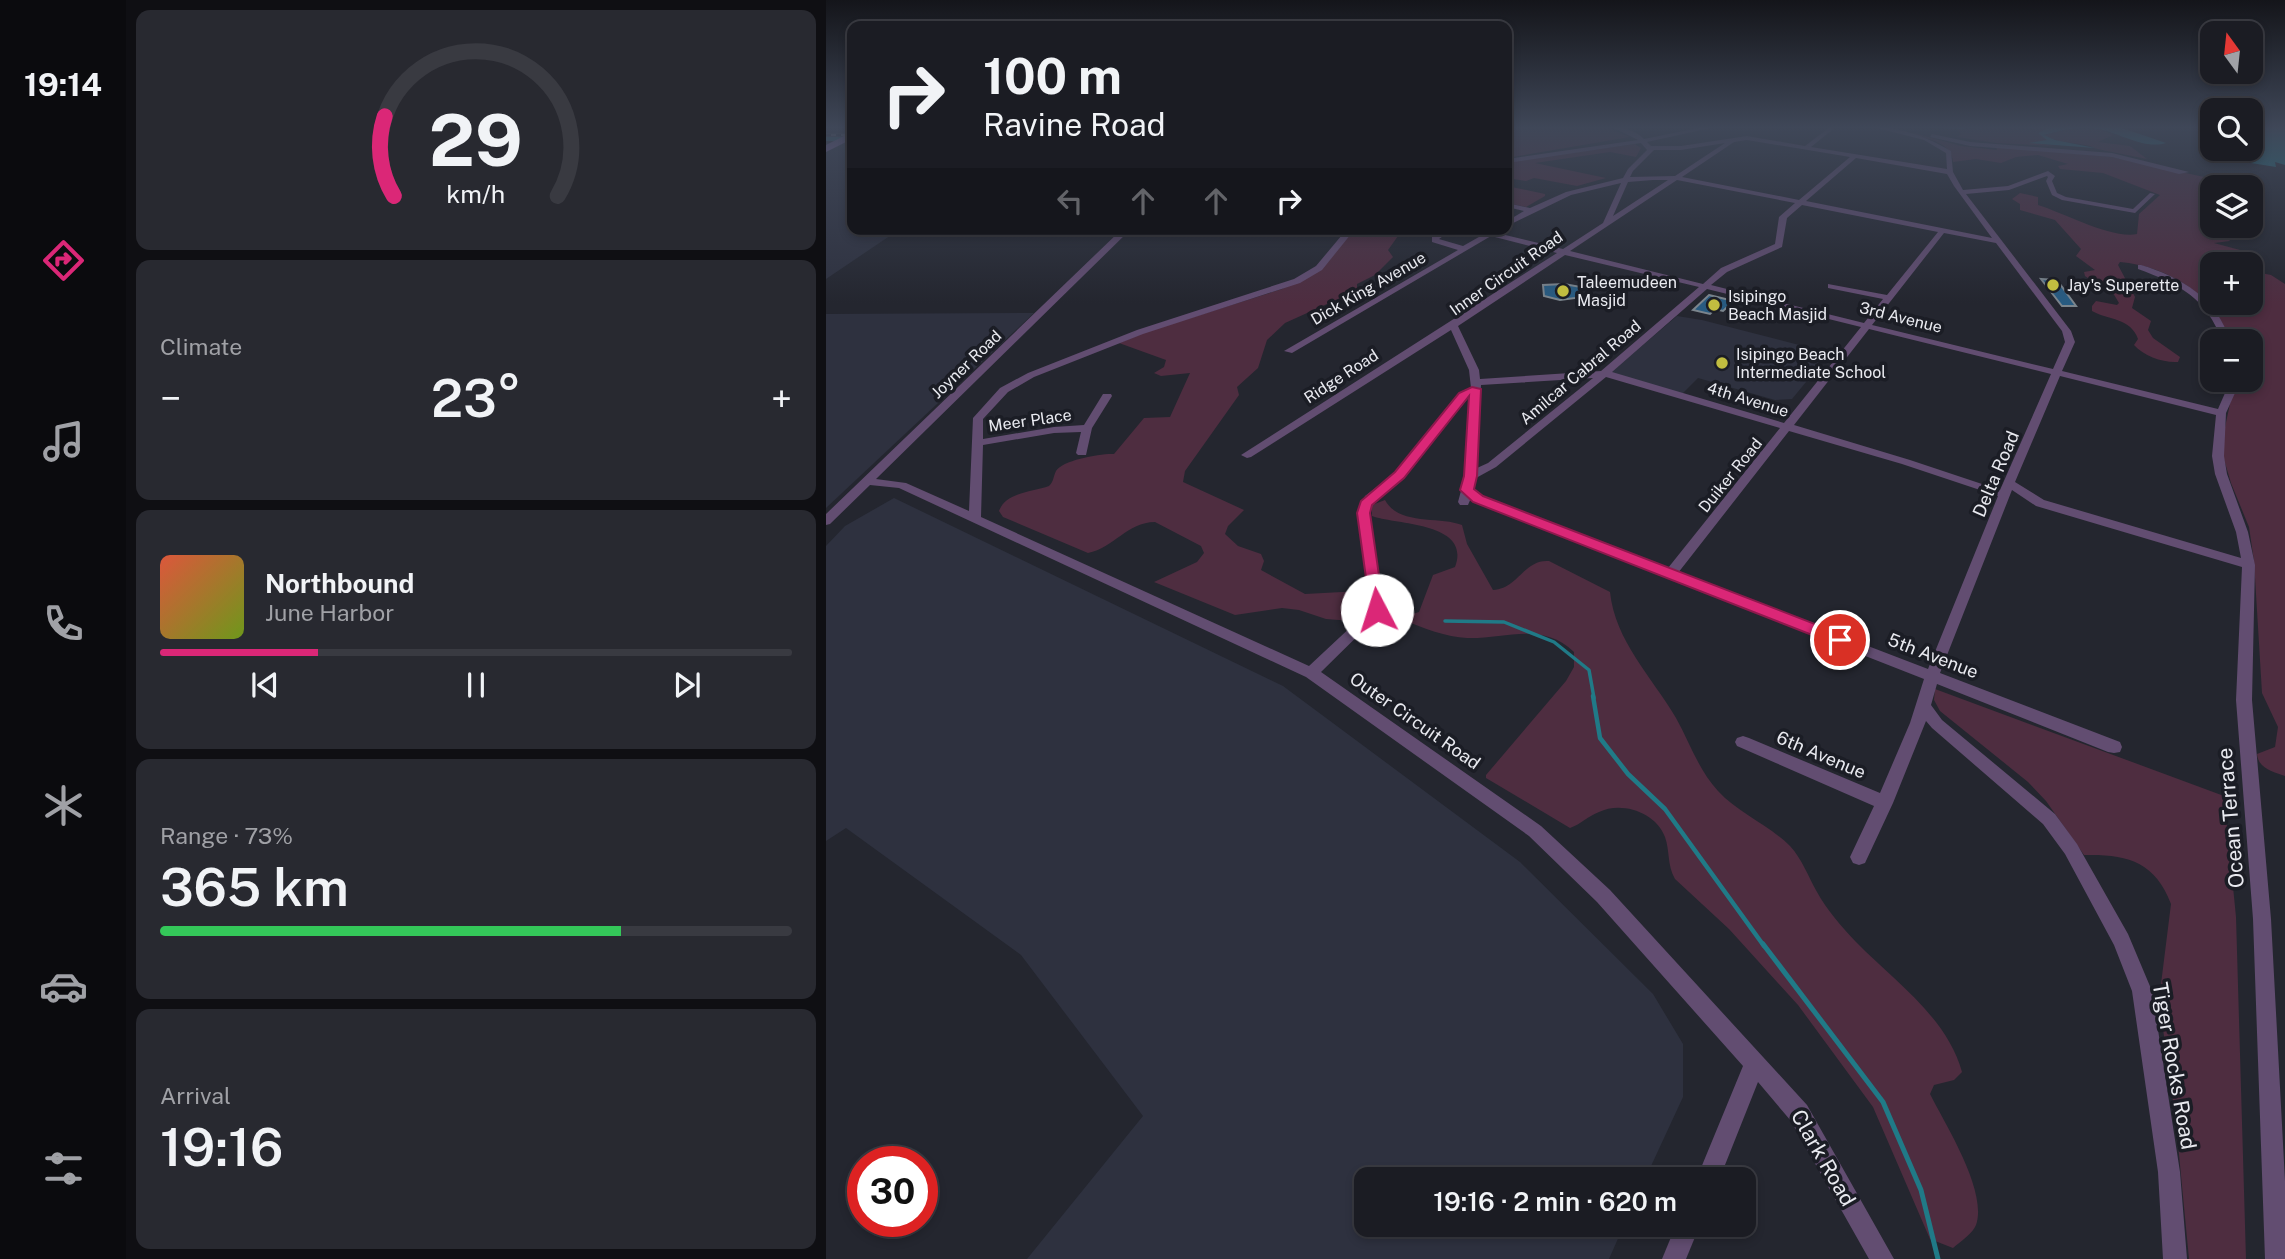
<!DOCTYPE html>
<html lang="en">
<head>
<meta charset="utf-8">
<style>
	body { margin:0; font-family:"Public Sans",sans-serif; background:#282930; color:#f1f3f6; height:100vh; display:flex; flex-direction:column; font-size:26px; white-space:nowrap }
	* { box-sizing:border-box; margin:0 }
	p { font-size:23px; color:#a0a1a6 }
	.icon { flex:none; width:38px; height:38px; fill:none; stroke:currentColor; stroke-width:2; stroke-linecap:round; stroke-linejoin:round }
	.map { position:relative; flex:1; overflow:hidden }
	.details { display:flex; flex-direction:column; gap:10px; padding:10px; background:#0f0f13; width:700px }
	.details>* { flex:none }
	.banner { position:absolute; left:21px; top:21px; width:665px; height:214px; border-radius:14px; box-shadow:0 4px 10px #0003,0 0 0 2px #393a41; background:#1b1c23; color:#f1f3f6; overflow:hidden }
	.needle { width:46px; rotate:345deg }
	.controls { position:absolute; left:1374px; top:21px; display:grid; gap:14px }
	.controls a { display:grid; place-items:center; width:63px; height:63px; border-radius:14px; background:#1b1c23; box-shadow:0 4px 10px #0003,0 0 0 2px #393a41; font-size:35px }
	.speed { position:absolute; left:21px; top:1146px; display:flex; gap:14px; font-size:35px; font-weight:700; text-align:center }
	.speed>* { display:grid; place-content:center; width:91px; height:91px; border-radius:50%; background:#1b1c23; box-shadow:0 4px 10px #0003,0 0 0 2px #393a41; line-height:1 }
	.speed .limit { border:10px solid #d22; background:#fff; color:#111 }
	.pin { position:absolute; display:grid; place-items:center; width:60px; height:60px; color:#fff; margin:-30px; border:4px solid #fff; border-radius:50%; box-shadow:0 2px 7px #0007 }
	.me { position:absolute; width:77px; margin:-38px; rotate:355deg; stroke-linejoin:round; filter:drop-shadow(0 0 5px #0008) }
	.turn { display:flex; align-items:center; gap:24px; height:147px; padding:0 21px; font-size:32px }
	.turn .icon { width:91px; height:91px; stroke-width:2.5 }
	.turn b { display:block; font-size:49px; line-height:60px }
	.lanes { display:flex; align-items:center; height:66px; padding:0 21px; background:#0003; justify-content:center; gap:35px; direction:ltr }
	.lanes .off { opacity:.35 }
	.big { font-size:52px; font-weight:600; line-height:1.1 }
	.details .widget { flex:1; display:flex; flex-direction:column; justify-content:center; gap:10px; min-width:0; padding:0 24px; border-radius:14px; background:#282930 }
	.details .dial { align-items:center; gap:0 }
	.dial svg { height:182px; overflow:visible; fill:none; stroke:#393a41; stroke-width:7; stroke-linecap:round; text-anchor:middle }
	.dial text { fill:#f1f3f6; stroke:none }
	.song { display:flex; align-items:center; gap:21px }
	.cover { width:84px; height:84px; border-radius:10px; background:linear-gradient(135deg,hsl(10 70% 55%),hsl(80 70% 35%)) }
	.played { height:7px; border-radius:4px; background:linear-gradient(90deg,#db2777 25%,#393a41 25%) }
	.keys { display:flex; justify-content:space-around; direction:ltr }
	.heat { display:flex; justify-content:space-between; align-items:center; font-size:38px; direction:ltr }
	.charge { height:10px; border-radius:5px; background:linear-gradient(90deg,#34c759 73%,#393a41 0) }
	.trip { position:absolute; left:528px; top:1167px; width:402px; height:70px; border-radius:14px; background:#1b1c23; box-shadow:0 4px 10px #0003,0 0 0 2px #393a41; font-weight:600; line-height:70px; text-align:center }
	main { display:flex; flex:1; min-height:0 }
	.menu { display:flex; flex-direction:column; width:126px; justify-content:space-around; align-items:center; background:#0b0b0e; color:#a0a1a6 }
	.menu .icon { width:49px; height:49px }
	.menu .on { color:#db2777 }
	.menu b { font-size:32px; color:#f1f3f6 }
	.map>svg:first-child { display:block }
	.built { fill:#2e313f }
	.green { fill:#4e2d40 }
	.water { fill:#207a87 }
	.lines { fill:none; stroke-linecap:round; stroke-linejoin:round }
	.stream-far3 { stroke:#207a87; stroke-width:2 }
	.stream-far2 { stroke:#207a87; stroke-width:3.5 }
	.stream-far1 { stroke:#207a87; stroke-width:4.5 }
	.stream { stroke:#207a87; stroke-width:5 }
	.canal { fill:#207a87; fill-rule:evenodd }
	.building { fill:#285b81; stroke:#7b858d; stroke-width:2 }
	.street { fill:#624d71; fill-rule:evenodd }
	.primary { fill:#9e70bc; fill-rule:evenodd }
	.rail-casing { stroke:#8d8f96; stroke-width:2.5 }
	.rail { stroke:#1b1d25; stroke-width:2; stroke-dasharray:5; stroke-linecap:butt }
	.route { fill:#db2777; stroke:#8e194d; stroke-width:2 }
	.poi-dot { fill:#c1bd40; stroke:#1b1d25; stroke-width:2.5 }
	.labels { text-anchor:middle; stroke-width:7; stroke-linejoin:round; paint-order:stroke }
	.far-street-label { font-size:16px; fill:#e9eaf0; stroke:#1b1d25 }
	.far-poi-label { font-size:16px; fill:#e9eaf0; stroke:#1b1d25; text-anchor:start }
	.street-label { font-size:18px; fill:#e9eaf0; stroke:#1b1d25 }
	.near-street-label { font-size:21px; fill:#e9eaf0; stroke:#1b1d25 }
</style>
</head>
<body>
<main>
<nav class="menu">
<b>19:14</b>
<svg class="icon on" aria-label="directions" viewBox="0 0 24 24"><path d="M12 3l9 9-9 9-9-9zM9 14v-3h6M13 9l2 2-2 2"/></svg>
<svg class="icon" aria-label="music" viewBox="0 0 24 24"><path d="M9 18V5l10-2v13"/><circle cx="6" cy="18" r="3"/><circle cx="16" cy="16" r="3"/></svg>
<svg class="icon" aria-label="phone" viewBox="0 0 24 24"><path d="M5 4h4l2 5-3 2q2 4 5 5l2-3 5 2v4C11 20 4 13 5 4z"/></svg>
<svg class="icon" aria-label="climate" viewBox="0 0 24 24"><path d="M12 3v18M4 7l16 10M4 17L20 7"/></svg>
<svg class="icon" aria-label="car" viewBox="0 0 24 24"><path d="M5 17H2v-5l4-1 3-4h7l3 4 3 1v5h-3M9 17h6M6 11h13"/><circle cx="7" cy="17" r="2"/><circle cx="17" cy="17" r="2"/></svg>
<svg class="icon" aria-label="filters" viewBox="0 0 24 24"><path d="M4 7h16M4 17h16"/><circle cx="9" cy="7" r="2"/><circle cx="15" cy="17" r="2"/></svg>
</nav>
<section class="details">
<div class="widget dial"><svg viewBox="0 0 100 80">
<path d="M14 69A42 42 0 1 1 86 69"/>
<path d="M14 69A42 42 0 0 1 10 34" stroke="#db2777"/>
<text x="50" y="56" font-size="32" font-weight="700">29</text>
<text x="50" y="72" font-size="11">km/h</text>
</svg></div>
<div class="widget"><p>Climate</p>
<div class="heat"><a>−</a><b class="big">23°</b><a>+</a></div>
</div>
<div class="widget">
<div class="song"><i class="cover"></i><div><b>Northbound</b><p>June Harbor</p></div></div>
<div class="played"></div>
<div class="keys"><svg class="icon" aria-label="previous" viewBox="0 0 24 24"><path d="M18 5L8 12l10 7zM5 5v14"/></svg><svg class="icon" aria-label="pause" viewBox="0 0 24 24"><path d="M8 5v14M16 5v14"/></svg><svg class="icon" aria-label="next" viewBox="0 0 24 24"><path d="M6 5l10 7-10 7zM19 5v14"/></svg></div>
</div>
<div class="widget"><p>Range · 73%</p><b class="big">365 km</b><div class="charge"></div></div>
<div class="widget"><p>Arrival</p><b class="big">19:16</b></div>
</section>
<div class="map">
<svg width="1459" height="1259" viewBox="0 0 1459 1259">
	<rect width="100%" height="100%" fill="#24262f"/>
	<g class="built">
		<polygon points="0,143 26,143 26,229 74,229 0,279"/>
		<polygon points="208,313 0,508 0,314"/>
		<polygon points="851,316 876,320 1004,353 966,399 949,400 872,378 856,394 784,373"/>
		<polygon points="68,498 457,686 694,862 827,994 857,1044 857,1097 819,1179 541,1180 541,1225 798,1225 783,1259 201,1259 317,1116 195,955 20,828 0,841 0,546 19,526"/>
	</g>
	<g class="green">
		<polygon points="681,127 780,127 804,137 681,158"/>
		<polygon points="1169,127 1225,127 1213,133 1222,140 1209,143 1229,146 1170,143 1131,137 1135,134 1132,131 1134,129"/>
		<path d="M 1274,129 L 1287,135 L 1272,142 L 1304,146 L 1321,159 L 1271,149 C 1256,141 1234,145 1218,135 L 1240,130 Z"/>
		<path d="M 1088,133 L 1135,146 L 1171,150 L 1170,146 L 1286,157 L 1424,187 L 1386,187 L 1386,226 L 1398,226 L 1397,233 L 1404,241 L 1388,243 L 1414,250 L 1411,254 L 1397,258 L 1403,264 L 1386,264 L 1386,303 L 1424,303 L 1425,271 L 1445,275 L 1459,284 L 1459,776 C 1447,772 1432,768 1431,754 L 1449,747 L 1452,727 L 1436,693 L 1428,561 L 1423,527 L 1405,483 L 1397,456 L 1398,432 L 1409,380 L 1424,380 L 1424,341 L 1404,341 C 1390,295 1341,266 1294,262 L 1292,265 L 1309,297 L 1306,308 L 1325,321 L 1322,330 L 1327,338 L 1354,357 L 1352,362 C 1337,363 1318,356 1308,345 L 1312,339 C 1305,318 1282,320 1266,311 L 1266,306 L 1270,301 L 1291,305 L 1293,303 L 1284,288 L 1269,283 L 1259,276 L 1258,272 L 1269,270 L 1250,256 L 1255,249 L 1229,220 L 1194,210 L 1194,204 L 1186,199 L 1194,193 L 1212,197 L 1212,205 C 1238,213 1285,239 1311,234 L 1313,214 L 1334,195 L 1277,173 L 1234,169 L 1232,166 L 1242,164 L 1212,155 L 1190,157 L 1175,163 L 1150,159 L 1127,162 C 1126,142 1101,139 1085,134 Z"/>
		<polygon points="809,144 815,148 810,157 784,152 709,163 780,178 751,186 708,178 700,181 681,178 681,162"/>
		<polygon points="681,186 719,194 719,196 700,207 681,203"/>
		<path d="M 527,229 L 566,229 L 572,236 L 562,250 L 567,257 L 549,275 L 531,284 L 531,290 L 513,303 L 501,304 L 459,323 L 441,340 L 432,368 L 411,387 L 413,395 L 359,471 L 357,482 L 418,510 L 402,526 L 399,534 L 412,546 L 435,554 L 438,561 L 435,570 L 479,594 L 535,591 L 533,615 L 526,621 L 500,619 L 473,610 L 456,608 L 409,615 L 328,582 L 371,562 L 378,553 L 375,546 L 329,522 C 301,522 288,548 262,553 L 177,517 L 173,511 C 180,492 207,492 223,486 C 228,481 227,477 230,471 C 236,460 276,453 288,454 L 318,418 L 344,417 L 364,373 L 335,376 L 328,373 L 338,367 L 340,360 L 293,343 L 320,332 L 456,289 L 502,262 Z"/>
		<path d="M 559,500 C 573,526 613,516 636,525 L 641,544 L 667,590 C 692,589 698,559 723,561 L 784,592 C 789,641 826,677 850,718 C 864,743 872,769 892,791 C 912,813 943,825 964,846 C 976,859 982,876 991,892 C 1001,910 1015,926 1030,942 C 1068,981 1121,1017 1136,1072 L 1128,1080 L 1108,1085 L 1104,1094 C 1119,1124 1162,1191 1150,1225 C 1147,1233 1134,1242 1127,1248 L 1104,1239 L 1047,1107 L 972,1005 L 903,929 L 849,879 C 841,865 844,851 839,837 C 830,812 795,801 773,812 C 762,816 755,824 744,828 L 660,778 L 660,775 L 740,681 L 748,667 L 748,652 C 716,621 679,639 641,638 C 621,637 596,628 578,620 L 577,617 L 593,612 L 607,575 L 629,567 C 646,522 570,525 546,516 L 546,505 Z"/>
		<path d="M 1109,689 L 1398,796 L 1410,917 L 1420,1259 L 1363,1259 L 1350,1123 L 1333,1000 L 1345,904 C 1329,861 1300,854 1258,855 L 1220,801 L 1202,782 L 1114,711 L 1108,700 Z"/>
	</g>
	<g class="water">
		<path d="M 1225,127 L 1293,127 L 1340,143 C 1318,150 1292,132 1272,129 C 1254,126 1234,130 1218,135 L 1229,140 L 1269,148 L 1203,143 L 1221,140 L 1212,133 Z"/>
		<polygon points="1425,127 1459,127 1459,165 1449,162 1450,167 1425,163 1409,153 1408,149 1424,149"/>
	</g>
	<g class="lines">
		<polyline class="stream-far3" points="1109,127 1138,128"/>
		<polyline class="stream-far2" points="619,621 678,622 728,642 763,670 768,698"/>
		<polyline class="stream-far1" points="767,696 774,738 802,774 839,809 938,946"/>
		<polyline class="stream" points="937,944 1057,1102 1095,1190 1112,1259"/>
		<rect class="canal" x="0" y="137" width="26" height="4"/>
	</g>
	<g class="building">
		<polygon points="1215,279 1231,280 1250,306 1236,306"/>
		<polygon points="738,284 755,287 757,297 734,300 718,296 717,285"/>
		<polygon points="883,295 908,301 897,311 889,309 884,314 867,310"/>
	</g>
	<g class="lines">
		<g class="street">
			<path d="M 786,127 C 797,127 811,131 818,139 L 877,127 L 889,127 L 821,142 L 825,146 L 855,146 L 921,136 L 979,146 L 1004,127 L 1006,130 L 985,147 L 1121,169 L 1120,153 L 1098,140 L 1047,127 C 1075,127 1101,137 1125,151 L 1127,172 L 1137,190 L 1182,186 L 1222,171 L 1229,176 L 1226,181 L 1231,193 L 1240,197 L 1307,209 L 1324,193 L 1329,194 L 1309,213 L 1236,200 L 1226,195 L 1220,181 L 1222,177 L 1221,176 L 1183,190 L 1140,194 L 1245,331 L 1249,342 L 1236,371 L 1392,409 L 1399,393 L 1399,380 L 1409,380 L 1409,393 L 1400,413 L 1398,456 L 1401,474 L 1422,532 L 1429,565 L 1426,700 L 1445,919 L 1459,1181 L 1459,1259 L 1439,1259 L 1427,919 L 1410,700 L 1416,567 L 1210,506 L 1186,490 L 1114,673 L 1294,742 L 1296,747 L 1294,752 L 1288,753 L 1282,752 L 1111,684 L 1105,705 L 1116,720 L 1229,814 L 1251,844 L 1302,934 L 1326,991 L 1354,1172 L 1361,1259 L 1337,1259 L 1332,1172 L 1306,991 L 1288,945 L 1239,854 L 1217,824 L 1106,728 L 1100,721 L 1067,803 L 1039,863 L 1033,865 L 1027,863 L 1024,857 L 1048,806 L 911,746 L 909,742 L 911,738 L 917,736 L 923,738 L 1054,793 L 1084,723 L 1098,679 L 652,504 L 645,498 L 642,505 L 634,505 L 632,502 L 639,476 L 644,396 L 577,477 L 548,501 L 544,513 L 558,610 L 495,672 L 715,826 L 784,890 L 981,1105 L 1068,1259 L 1043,1259 L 965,1121 L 932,1082 L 893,1180 L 870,1180 L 917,1066 L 771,902 L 703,836 L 480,677 L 73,488 L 44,485 L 4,524 L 0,525 L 0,514 L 296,229 L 305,229 L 50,479 L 80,483 L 143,511 L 147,418 L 174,388 L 202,373 L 311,330 L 468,279 L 490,266 L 521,229 L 529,229 L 496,270 L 474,283 L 317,334 L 208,377 L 182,392 L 157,419 L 157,439 L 228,427 L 258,425 L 277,394 L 285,394 L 286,396 L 266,428 L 260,455 L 252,455 L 250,453 L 255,432 L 228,433 L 157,445 L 155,517 L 483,666 L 544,609 L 532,513 L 539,496 L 569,473 L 633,393 L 645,388 L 643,370 L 625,330 L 425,457 L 421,458 L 415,455 L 731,253 L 665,236 L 466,353 L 458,351 L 632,250 L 606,242 L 606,235 L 617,229 L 627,229 L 613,239 L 637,246 L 667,229 L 674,229 L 671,233 L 737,249 L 777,223 L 795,183 L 745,195 L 681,226 L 681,221 L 698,211 L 681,207 L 681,203 L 704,208 L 740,192 L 797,178 L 802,169 L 821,150 L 815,143 L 681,163 L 681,159 L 812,140 ZM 921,140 L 1024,157 L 973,200 L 856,177 L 908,142 ZM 899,143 L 849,176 L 804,177 L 807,171 L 828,150 L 855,150 ZM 1030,158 L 1121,174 L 1128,186 L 1166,238 L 980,201 ZM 827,180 L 842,180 L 787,216 L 802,182 ZM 851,180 L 969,203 L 953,217 L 949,244 L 895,268 L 877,284 L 744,251 ZM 976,205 L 1112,232 L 1061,295 L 1002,284 L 1002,288 L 1057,299 L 1038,323 L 885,285 L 901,272 L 956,247 L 961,218 ZM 1118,233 L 1170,243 L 1236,331 L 1239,342 L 1227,369 L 1046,325 ZM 739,255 L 873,287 L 775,371 L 654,379 L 653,370 L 632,326 ZM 881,289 L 1035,327 L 958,423 L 786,372 ZM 1043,329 L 1225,374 L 1174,490 L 1084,460 L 968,425 ZM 1234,376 L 1390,415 L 1386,456 L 1389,474 L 1410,532 L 1415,558 L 1218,500 L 1189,482 ZM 780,377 L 954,428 L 842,568 L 660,498 L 647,489 L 650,478 L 670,467 ZM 767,378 L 662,463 L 651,468 L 655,385 ZM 963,431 L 1076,464 L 1172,496 L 1102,669 L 852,573 Z"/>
			<polygon points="1106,134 1144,142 1286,153 1363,172 1353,174 1286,157 1144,146 1104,137"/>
			<path d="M 1315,265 C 1355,277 1392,299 1404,341 L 1396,341 C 1381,298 1353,284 1312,269 L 1312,265 Z"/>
			<polygon points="850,1225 874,1225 860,1259 836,1259"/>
		</g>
		<polygon class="primary" points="26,132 26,139 0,152 0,145"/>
		<g class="rail-casing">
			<polyline id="rail" points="0,135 26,135"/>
		</g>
		<use href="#rail" class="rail"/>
	</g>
	<linearGradient id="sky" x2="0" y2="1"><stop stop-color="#14151a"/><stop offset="0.42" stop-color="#3f4758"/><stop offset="1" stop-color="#3f4758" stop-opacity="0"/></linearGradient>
	<rect width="1459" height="303" fill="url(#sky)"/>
	<polygon class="route" points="646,387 655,389 651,476 648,489 657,496 1020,636 1022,640 1020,644 1009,644 647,502 634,490 638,476 643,396 578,478 546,505 544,513 558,610 556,614 545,614 531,513 535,501 569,472 633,393"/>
	<g class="poi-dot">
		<circle cx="1227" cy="285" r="7"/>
		<circle cx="737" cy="291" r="7"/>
		<circle cx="888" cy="305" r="7"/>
		<circle cx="896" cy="363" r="7"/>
	</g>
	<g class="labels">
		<g class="far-street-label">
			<text transform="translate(680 273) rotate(-35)" y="6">Inner Circuit Road</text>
			<text transform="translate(542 288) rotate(-30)" y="6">Dick King Avenue</text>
			<text transform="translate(1075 317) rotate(14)" y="6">3rd Avenue</text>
			<text transform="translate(140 364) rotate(-44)" y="6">Joyner Road</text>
			<text transform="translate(754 372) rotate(-40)" y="6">Amilcar Cabral Road</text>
			<text transform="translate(515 376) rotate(-33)" y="6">Ridge Road</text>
			<text transform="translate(922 399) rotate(17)" y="6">4th Avenue</text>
			<text transform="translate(204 420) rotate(-8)" y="6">Meer Place</text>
			<text transform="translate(904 475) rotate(-51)" y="6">Duiker Road</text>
		</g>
		<g class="far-poi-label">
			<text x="751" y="288">Taleemudeen<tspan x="751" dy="18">Masjid</tspan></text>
			<text x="1241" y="291">Jay's Superette</text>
			<text x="902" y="302">Isipingo<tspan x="902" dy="18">Beach Masjid</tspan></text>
			<text x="910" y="360">Isipingo Beach<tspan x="910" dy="18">Intermediate School</tspan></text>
		</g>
		<g class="street-label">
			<text transform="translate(1170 474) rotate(-67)" y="6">Delta Road</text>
			<text transform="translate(1107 656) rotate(21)" y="6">5th Avenue</text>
			<text transform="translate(589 721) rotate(35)" y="6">Outer Circuit Road</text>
			<text transform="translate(995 755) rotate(23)" y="6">6th Avenue</text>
		</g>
		<g class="near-street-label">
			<text transform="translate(1405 818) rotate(-95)" y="7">Ocean Terrace</text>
			<text transform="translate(1348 1066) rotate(80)" y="7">Tiger Rocks Road</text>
			<text transform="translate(997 1158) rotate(60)" y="7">Clark Road</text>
		</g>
	</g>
</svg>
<div class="controls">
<a><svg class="needle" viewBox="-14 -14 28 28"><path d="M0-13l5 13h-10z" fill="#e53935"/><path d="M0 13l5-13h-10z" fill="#a0a1a6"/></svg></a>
<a><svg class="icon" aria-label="search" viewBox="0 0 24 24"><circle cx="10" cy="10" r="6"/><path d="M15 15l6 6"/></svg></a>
<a><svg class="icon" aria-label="layers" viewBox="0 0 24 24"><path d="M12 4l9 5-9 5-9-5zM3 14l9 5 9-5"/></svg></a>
<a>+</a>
<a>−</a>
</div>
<div class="speed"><div class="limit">30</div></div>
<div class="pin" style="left:1014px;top:640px;background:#d93025"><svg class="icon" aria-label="arrive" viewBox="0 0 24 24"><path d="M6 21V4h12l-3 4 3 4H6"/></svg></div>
<svg class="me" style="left:551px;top:610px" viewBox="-20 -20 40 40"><circle r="19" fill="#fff"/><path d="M0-13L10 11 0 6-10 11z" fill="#db2777"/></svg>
<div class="trip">19:16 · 2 min · 620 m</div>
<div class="banner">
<div class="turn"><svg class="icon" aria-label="right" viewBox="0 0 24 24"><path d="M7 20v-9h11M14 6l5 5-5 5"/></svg><div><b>100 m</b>Ravine Road</div></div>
<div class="lanes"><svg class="icon off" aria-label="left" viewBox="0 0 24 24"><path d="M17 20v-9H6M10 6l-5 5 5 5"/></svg><svg class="icon off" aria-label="ahead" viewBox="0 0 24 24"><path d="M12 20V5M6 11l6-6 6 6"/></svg><svg class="icon off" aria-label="ahead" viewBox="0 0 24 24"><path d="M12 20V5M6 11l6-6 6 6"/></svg><svg class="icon" aria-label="right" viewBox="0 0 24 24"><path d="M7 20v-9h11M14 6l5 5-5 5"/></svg></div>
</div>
</div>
</main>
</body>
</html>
